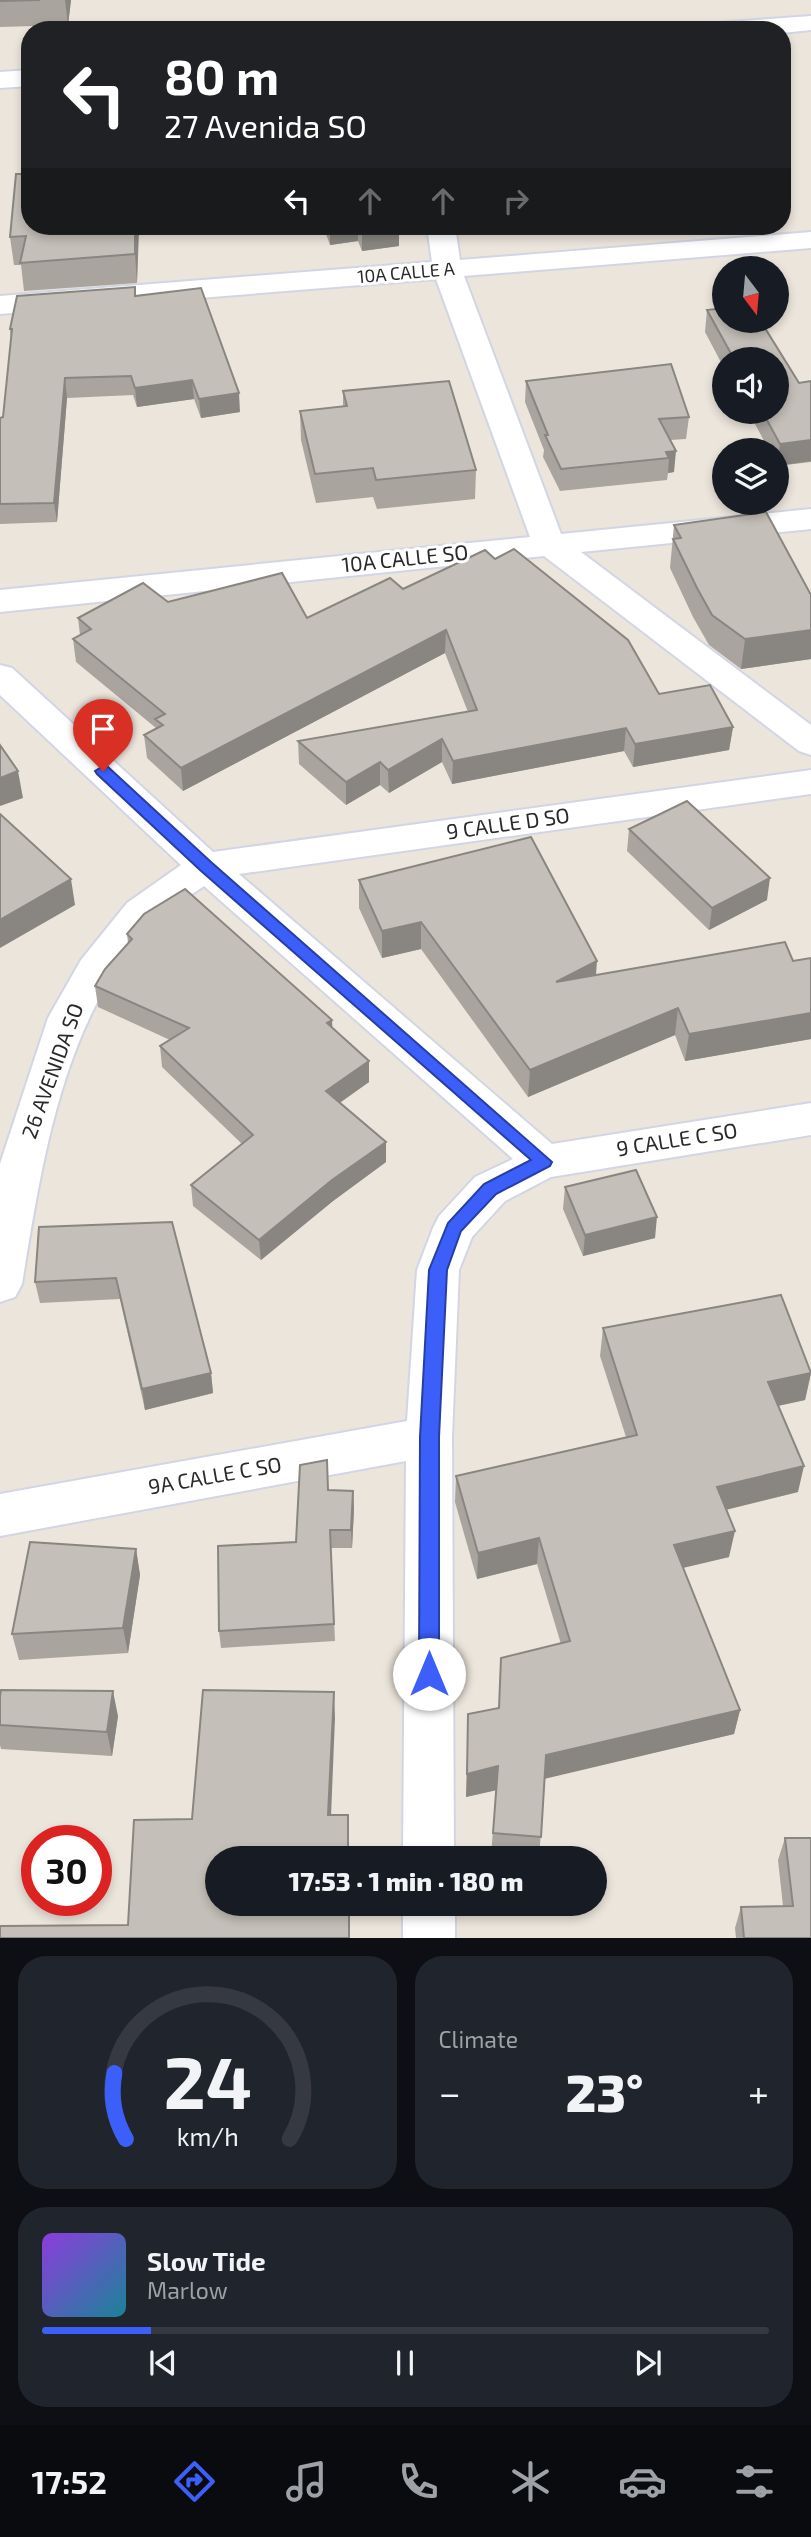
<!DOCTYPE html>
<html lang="en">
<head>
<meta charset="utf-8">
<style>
	body { margin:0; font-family:"Exo 2",sans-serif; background:#20242c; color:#f1f3f6; height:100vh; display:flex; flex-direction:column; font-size:26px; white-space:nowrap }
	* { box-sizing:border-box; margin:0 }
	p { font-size:23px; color:#9ea1a6 }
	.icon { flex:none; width:38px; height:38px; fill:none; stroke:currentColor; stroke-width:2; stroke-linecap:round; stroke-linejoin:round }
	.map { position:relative; height:1938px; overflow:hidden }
	.details { display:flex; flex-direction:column; gap:18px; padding:18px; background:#0d0f14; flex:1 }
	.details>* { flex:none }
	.top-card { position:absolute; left:21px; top:21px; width:770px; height:214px; border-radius:28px; box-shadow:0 4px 10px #0003; background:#202124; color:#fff; overflow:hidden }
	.needle { width:46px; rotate:164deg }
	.tools { position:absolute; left:712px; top:256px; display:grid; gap:14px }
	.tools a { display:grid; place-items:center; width:77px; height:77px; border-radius:50%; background:#171b24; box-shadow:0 4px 10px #0003; font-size:35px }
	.speed { position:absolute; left:21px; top:1825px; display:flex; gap:14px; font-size:35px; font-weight:700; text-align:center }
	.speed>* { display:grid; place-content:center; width:91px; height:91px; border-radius:50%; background:#171b24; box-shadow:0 4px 10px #0003; line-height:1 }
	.speed .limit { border:10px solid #d22; background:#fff; color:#111 }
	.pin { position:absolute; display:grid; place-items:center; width:60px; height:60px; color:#fff; margin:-72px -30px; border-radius:50% 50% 50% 0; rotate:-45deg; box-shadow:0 0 7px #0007 }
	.pin .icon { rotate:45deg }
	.me { position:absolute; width:77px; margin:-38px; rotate:0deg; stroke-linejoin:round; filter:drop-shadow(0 0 5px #0008) }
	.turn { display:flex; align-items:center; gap:24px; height:147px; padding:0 28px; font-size:32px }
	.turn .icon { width:91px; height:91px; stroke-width:2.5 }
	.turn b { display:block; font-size:49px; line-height:60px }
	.lanes { display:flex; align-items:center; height:66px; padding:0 28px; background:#0003; justify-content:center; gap:35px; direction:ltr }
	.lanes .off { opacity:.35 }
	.big { font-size:52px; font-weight:800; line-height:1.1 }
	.details .tile { flex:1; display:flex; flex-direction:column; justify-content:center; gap:10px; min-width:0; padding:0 24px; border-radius:28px; background:#20242c }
	.details .dial { align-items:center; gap:0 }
	.dial svg { height:182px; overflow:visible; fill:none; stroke:#363941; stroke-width:7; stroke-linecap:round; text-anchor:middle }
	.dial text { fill:#f1f3f6; stroke:none }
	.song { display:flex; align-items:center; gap:21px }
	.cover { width:84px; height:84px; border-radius:10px; background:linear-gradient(135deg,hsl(270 70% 55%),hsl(190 70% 35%)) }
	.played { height:7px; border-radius:4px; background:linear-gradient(90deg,#3c5ff9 15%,#363941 15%) }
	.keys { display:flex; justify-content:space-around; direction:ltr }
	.heat { display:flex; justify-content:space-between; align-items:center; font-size:38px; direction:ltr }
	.details .tiles { flex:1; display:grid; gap:18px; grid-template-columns:1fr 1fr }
	.tile:last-child { grid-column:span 2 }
	.trip { position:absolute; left:205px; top:1846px; width:402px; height:70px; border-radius:35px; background:#171b24; box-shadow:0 4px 10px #0003; font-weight:800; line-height:70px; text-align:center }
	.dock { display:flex; height:112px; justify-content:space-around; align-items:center; background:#090b0e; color:#9ea1a6 }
	.dock .icon { width:49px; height:49px }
	.dock .selected { color:#3c5ff9 }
	.dock b { font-size:32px; color:#f1f3f6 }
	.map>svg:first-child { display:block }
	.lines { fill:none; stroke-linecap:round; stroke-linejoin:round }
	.minor-casing { stroke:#d2d5e3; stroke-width:4 }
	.minor { fill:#fff; fill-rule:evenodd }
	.wall { fill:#a9a49e }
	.shaded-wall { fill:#898681 }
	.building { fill:#c4bfb8; stroke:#898681; stroke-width:2 }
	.route { fill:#3c5ff9; stroke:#273ea2; stroke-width:2 }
	.labels { text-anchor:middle; stroke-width:6; stroke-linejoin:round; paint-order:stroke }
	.far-street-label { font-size:18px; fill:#2a2a2a; stroke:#fff }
	.street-label { font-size:21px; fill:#2a2a2a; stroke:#fff }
</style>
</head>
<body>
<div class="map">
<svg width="811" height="1939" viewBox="0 0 811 1939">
	<rect width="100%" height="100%" fill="#ece5dc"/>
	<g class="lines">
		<g class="minor-casing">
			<g id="minor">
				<polygon points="811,16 811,30 782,33 782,30 704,30 707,25 716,23"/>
				<polygon points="30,70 30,86 0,88 0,72"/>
				<polygon points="427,226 455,226 460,260 811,232 811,248 464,276 561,534 811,509 811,529 581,552 811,725 811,755 799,751 544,556 0,612 0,590 530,537 436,279 0,314 0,296 432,262"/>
				<path d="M 0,665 L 12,668 L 213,852 L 811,770 L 811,794 L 239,874 L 552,1144 L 811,1103 L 811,1135 L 551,1177 L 505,1201 L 472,1237 L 459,1270 L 452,1437 L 454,1858 L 403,1858 L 406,1461 L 0,1536 L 0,1494 L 407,1421 L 417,1270 L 433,1228 L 439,1216 L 475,1177 L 513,1159 L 204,886 C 187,898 166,909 152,924 C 63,1018 42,1161 22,1284 L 15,1297 L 0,1302 L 0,1164 L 48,1018 L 81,960 L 127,903 L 181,865 L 0,695 Z"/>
				<rect x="403" y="1904" width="52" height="35"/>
			</g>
		</g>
		<use href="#minor" class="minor"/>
	</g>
	<g class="wall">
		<polygon points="0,0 71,0 68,25 0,27"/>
		<polygon points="30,226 138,226 137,283 24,291 21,265 14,265 10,237"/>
		<polygon points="323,226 399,226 399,246 362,251 358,241 330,245"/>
		<polygon points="135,287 136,296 240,412 201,418 194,399 137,407 133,395 67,398 57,522 0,524 0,418 3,417 11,339 10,329"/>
		<polygon points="724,308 724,320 760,320 799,383 811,381 811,462 777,466 777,450 769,450 748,411 777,411 777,359 724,359 724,368 705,332 707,310"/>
		<polygon points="526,381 689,417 686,439 670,440 674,472 668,473 667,480 560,491 543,457 544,450 525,402"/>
		<polygon points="343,391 476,470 475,499 377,509 373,497 316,503 301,440 300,411 343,407"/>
		<polygon points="674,525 811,595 811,659 741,669 709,645 693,617 670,568"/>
		<polygon points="403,589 659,694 733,727 729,750 633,767 624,751 452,784 442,762 389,793 380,785 346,805 299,764 298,741 468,712 445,653 183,791 147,758 144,735 157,729 156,728 76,662 73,639 80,635 78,618 168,602 307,618"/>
		<polygon points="629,829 767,900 709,930 627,851"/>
		<polygon points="359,880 596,975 793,961 811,958 811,1039 685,1061 675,1035 528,1097 421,949 382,958 359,908"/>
		<polygon points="127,934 332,1028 369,1082 340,1103 386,1142 386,1162 333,1201 261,1260 193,1206 191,1185 242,1144 162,1067 160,1046 170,1040 98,1007 95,986 128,943"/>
		<polygon points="565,1187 655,1238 583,1256 563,1209"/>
		<polygon points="172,1222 211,1373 213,1393 145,1410 120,1299 40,1303 35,1282"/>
		<polygon points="603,1328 811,1373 805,1400 778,1406 798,1492 726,1510 729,1557 683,1568 740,1710 734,1734 545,1778 539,1858 491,1856 496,1790 466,1797 468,1714 498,1708 561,1644 537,1564 477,1579 455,1502 456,1476 626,1437 600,1356"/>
		<polygon points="328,1490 353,1491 354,1509 352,1548 331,1548 335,1641 221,1648 219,1631 296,1542"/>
		<polygon points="136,1549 140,1575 128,1653 19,1660 12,1634"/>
		<polygon points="0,1696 118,1716 112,1756 1,1749 0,1745"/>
		<polygon points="785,1838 811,1938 736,1938 735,1928 741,1907 783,1906 778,1860"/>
	</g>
	<g class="shaded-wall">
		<polygon points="65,0 71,0 68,25"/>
		<polygon points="135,226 138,226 139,231 137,283 135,254"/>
		<polygon points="330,226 358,226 358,241 330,245"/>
		<polygon points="391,226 399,226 399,246 362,251 362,230"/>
		<polygon points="65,378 67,398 57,522 54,503"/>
		<polygon points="192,380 194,399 137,407 135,388"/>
		<polygon points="239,393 240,412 201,418 199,399"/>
		<polygon points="811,440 811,461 777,466 780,444"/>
		<polygon points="676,451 674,472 668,473 669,458 666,452"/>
		<polygon points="446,630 445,653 183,791 181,768"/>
		<polygon points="811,630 811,659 741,669 745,639"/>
		<polygon points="733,727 729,750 633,767 635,744"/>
		<polygon points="626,728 624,751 452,784 453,761"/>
		<polygon points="442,739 442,762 389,793 388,770"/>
		<polygon points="380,762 380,785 346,805 346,782"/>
		<polygon points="18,771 23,798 0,806 0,778"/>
		<polygon points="770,878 767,900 709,930 712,908"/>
		<polygon points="71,879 75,905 0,948 0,920"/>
		<polygon points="421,922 421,949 382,958 382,931"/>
		<polygon points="597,961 595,988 556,982"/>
		<polygon points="811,999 811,1039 685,1061 689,1034"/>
		<polygon points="678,1008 675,1035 528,1097 530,1070"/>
		<polygon points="332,1020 333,1041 327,1023"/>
		<polygon points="369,1061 369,1082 326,1112 326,1091"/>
		<polygon points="386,1142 386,1162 333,1201 261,1260 259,1240 332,1180"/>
		<polygon points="657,1217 655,1238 583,1256 585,1235"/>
		<polygon points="211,1373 213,1393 145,1410 142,1389"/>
		<polygon points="811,1373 805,1400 763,1409 768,1382"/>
		<polygon points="804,1466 798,1492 712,1513 717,1487"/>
		<polygon points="353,1491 354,1509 352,1548 351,1530"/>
		<polygon points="735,1531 729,1557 669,1571 674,1545"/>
		<polygon points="539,1538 537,1564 477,1579 478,1553"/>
		<polygon points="136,1549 140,1575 128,1653 123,1628"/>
		<polygon points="113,1691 118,1716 112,1756 107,1732"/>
		<polygon points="334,1692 335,1718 330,1841 328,1815"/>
		<polygon points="740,1710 734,1734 544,1779 546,1755"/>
		<polygon points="498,1766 497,1790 466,1797 467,1774"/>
		<rect x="349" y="1904" width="1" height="34"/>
	</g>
	<g class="building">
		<polygon points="0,0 40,0 0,1"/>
		<polygon points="16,174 30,174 30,226 135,226 135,254 20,263 26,236 10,237"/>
		<polygon points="360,226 391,226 362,230"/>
		<polygon points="135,287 135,296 201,288 239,393 199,399 192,380 135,388 131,376 65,378 54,503 0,504 0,418 3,417 12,329 10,329 17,296"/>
		<polygon points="724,308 724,320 760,320 799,383 811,381 811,440 780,444 762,411 777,411 777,359 734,359 707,310"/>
		<polygon points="671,364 689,417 659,419 676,451 666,452 669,458 561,469 545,435 548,435 526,381"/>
		<polygon points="449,381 476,470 376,480 373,468 315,474 300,411 347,406 343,391"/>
		<polygon points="766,512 811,595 811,630 745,639 712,615 697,588 673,539 681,538 674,525"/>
		<polygon points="514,549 628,640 659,694 710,685 733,727 635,744 626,728 453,761 442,739 388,770 380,762 346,782 298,741 477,710 446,630 181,768 144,735 163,725 155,719 165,714 73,639 91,629 78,618 143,583 168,602 282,573 307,618 390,578 403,589 485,550 495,559"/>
		<polygon points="0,745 18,771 0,778"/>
		<polygon points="687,801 770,878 712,908 629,829"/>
		<polygon points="0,814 71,879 0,920"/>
		<polygon points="531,837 597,961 556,982 785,942 793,961 811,958 811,1013 689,1034 678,1008 530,1070 421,922 382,931 359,880"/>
		<polygon points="185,889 332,1020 327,1023 369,1061 326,1091 386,1142 332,1180 259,1240 191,1185 253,1135 160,1046 189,1028 95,986 105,969 132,939 127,934 144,914"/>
		<polygon points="636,1170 657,1217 585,1235 565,1187"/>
		<polygon points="172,1222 211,1373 142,1389 116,1278 35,1282 39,1227"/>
		<polygon points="781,1295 811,1373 768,1382 804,1466 717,1487 735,1531 674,1545 740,1710 546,1755 541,1837 493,1833 498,1766 467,1774 468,1714 499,1708 501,1658 570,1641 539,1538 478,1553 456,1476 637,1435 603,1328"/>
		<polygon points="327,1460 328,1490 353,1491 351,1530 330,1530 334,1624 219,1631 218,1546 296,1542 300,1465"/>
		<polygon points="30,1542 136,1549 123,1628 12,1634"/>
		<polygon points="1,1690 113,1691 107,1732 0,1725 0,1696"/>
		<polygon points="203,1690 334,1692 328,1815 348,1815 348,1858 217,1858 217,1904 349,1904 349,1938 0,1938 0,1926 128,1925 134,1820 192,1819"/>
		<polygon points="785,1838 811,1838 811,1938 744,1938 741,1907 793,1906"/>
	</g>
	<polygon class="route" points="103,766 108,767 211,862 552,1162 550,1166 496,1194 461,1231 447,1270 439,1437 439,1674 436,1681 429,1684 422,1681 419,1674 420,1437 429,1270 448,1223 484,1184 531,1160 200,870 97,774 95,771"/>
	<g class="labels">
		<g class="far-street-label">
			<text transform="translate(406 273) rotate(-5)" y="6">10A CALLE A</text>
		</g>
		<g class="street-label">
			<text transform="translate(405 559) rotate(-6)" y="7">10A CALLE SO</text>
			<text transform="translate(508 824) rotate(-8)" y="7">9 CALLE D SO</text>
			<text transform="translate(53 1071) rotate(-70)" y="7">26 AVENIDA SO</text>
			<text transform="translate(677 1140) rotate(-9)" y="7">9 CALLE C SO</text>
			<text transform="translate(215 1476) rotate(-10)" y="7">9A CALLE C SO</text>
		</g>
	</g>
</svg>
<div class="tools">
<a><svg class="needle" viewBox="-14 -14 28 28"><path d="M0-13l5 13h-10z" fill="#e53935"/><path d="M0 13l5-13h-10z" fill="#9ea1a6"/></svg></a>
<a><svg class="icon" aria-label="sound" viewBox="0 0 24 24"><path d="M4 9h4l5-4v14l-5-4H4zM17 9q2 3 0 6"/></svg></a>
<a><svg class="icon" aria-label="layers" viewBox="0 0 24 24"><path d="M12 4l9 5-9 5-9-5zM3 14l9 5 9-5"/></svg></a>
</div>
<div class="speed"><div class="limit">30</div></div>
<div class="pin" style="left:103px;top:771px;background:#d93025"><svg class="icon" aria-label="arrive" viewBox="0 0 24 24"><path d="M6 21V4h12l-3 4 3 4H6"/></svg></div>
<svg class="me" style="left:429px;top:1674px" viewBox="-20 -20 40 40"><circle r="19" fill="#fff"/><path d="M0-13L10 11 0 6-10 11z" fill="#3c5ff9"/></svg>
<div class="trip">17:53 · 1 min · 180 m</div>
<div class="top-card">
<div class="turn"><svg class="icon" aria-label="left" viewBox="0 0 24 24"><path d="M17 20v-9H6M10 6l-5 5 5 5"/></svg><div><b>80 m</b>27 Avenida SO</div></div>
<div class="lanes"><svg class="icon" aria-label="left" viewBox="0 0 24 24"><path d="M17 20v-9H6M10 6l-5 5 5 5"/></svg><svg class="icon off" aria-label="ahead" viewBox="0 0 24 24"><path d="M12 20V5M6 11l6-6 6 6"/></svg><svg class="icon off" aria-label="ahead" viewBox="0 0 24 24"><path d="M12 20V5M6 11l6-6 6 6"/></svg><svg class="icon off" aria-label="right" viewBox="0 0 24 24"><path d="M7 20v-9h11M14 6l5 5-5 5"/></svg></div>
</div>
</div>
<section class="details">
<div class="tiles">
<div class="tile dial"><svg viewBox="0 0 100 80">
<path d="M14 69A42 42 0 1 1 86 69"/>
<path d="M14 69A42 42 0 0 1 9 40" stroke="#3c5ff9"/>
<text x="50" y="56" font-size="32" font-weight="700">24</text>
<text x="50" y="72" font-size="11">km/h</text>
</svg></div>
<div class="tile"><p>Climate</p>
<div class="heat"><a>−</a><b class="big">23°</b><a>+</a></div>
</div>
<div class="tile">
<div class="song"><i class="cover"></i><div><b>Slow Tide</b><p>Marlow</p></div></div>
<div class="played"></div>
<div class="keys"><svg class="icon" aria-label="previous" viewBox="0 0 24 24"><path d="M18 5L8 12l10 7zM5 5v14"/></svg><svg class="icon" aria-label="pause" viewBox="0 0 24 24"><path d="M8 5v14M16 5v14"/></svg><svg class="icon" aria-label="next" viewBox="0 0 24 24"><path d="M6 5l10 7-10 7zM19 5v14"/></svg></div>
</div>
</div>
</section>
<nav class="dock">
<b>17:52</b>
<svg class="icon selected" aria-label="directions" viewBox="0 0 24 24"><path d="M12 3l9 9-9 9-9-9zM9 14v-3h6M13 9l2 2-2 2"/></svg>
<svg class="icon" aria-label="music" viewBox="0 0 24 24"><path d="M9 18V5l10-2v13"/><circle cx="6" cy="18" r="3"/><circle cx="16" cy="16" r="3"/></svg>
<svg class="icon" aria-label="phone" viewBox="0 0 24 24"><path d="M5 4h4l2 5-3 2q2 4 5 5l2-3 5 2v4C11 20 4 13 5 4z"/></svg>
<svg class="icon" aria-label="climate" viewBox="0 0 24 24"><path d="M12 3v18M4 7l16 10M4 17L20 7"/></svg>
<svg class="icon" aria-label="car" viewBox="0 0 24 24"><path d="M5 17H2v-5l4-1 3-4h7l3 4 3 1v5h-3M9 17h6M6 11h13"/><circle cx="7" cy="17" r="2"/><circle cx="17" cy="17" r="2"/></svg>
<svg class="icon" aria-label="filters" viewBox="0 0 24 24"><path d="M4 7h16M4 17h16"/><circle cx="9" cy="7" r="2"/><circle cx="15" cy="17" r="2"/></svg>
</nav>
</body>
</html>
